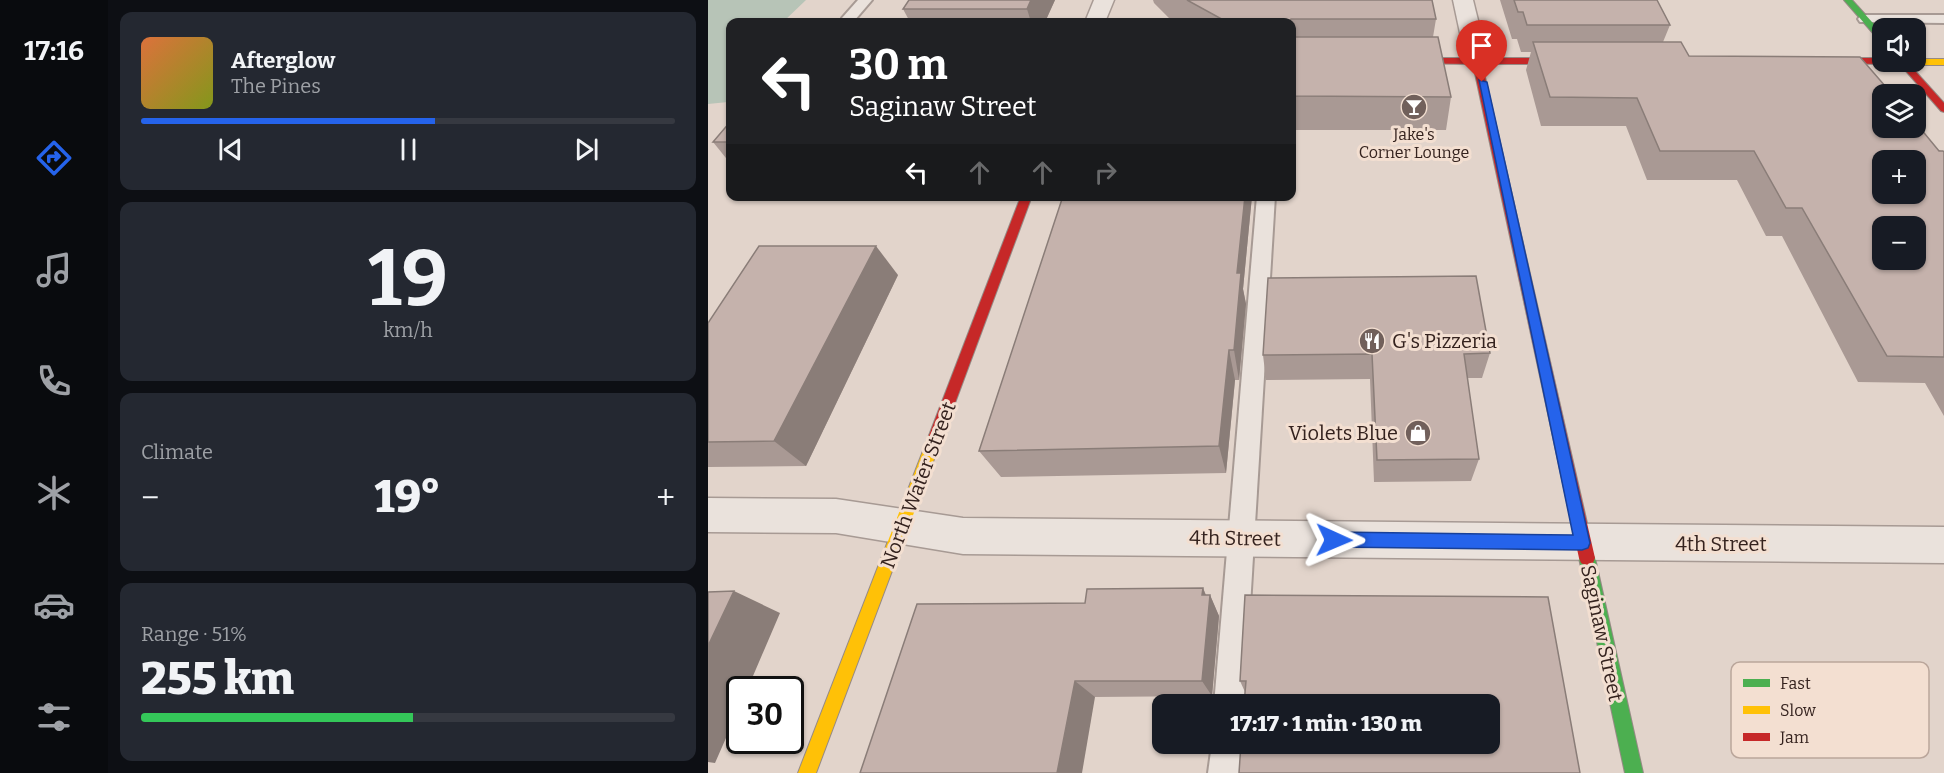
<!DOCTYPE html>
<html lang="en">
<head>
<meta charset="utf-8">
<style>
	body { margin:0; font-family:Bitter,serif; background:#242831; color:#f1f3f6; height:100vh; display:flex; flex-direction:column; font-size:22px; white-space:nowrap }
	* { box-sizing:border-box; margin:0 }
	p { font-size:20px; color:#9ea1a6 }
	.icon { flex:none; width:33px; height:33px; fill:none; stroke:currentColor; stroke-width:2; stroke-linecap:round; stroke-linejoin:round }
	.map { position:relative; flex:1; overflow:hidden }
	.sheet { display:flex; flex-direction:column; gap:12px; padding:12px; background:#0d0f14; width:600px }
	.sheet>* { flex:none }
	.banner { position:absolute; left:18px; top:18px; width:570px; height:183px; border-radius:12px; box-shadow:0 2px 4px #0004; background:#202124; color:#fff; overflow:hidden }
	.controls { position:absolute; left:1164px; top:18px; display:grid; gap:12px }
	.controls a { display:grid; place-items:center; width:54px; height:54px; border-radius:12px; background:#171b24; box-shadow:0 2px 4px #0004; font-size:30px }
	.speed { position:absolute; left:18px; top:676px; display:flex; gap:12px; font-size:30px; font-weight:700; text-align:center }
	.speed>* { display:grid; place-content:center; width:78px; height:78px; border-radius:50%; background:#171b24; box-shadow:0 2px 4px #0004; line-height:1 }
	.speed .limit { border:3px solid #111; border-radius:9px; background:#fff; color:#111 }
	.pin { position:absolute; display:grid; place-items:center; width:51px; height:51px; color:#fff; margin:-62px -26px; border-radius:50% 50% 50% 0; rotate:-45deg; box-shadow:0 0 6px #0007 }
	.pin .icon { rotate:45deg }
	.me { position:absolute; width:66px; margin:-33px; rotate:91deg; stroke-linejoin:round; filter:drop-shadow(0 0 4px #0008) }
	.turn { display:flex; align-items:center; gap:21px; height:126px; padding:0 24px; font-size:27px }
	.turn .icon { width:78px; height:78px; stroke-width:2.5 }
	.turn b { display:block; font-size:42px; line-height:51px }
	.lanes { display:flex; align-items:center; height:57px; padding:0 24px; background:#0003; justify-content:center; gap:30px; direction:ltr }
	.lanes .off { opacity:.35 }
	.big { font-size:45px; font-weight:800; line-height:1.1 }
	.sheet .widget { flex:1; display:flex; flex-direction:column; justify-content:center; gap:9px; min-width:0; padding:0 21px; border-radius:12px; background:#242831 }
	.sheet .dial { align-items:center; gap:0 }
	.dial b { font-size:78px; line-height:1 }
	.song { display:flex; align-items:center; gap:18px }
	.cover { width:72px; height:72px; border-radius:9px; background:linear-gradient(135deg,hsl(20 70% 55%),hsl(70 70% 35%)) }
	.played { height:6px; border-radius:3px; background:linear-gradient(90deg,#2563eb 55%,#363941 55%) }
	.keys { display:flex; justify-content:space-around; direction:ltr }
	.heat { display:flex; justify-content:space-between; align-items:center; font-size:33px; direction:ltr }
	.charge { height:9px; border-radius:4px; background:linear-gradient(90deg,#34c759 51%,#363941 0) }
	.trip { position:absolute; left:444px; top:694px; width:348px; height:60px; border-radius:12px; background:#171b24; box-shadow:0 2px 4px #0004; font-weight:800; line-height:60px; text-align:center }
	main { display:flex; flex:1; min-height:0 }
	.dock { display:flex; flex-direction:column; width:108px; justify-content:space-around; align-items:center; background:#090b0e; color:#9ea1a6 }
	.dock .icon { width:42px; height:42px }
	.dock .selected { color:#2563eb }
	.dock b { font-size:27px; color:#f1f3f6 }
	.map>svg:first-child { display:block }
	.water { fill:#b7c4b7 }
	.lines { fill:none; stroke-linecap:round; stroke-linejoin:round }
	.lane-casing { stroke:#a79a94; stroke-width:4 }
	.street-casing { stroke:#a79a94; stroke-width:3 }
	.fast-casing { stroke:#968a85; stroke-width:2 }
	.slow-casing { stroke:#968a85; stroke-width:2 }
	.jam-casing { stroke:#968a85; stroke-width:2 }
	.lane { fill:#eae2dc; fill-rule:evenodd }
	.street { fill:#eae2dc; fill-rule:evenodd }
	.fast { fill:#4caf50; fill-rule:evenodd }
	.slow { fill:#ffc107; fill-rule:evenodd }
	.jam { fill:#c62828; fill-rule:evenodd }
	.wall { fill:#a99994 }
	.shaded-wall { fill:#8a7d78 }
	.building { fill:#c5b2ac; stroke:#8a7d78; stroke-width:1.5; fill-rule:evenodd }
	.route { fill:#2563eb; stroke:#184099; stroke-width:1.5 }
	.labels { text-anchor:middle; stroke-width:6; stroke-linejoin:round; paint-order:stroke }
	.far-poi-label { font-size:16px; fill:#34221e; stroke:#f3dfd1 }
	.poi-label { font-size:20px; fill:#34221e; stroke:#f3dfd1; text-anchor:start }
	.street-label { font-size:20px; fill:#34221e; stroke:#f3dfd1 }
	.key { fill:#f3dfd1; stroke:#baa69b; stroke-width:1.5 }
	.key-label { font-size:16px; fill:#34221e }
</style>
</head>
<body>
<main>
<nav class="dock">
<b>17:16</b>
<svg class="icon selected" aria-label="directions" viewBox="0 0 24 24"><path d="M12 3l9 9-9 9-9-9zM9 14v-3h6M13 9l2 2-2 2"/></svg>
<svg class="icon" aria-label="music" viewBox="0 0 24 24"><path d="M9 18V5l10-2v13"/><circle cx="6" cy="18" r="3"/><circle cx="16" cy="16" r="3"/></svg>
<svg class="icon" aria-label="phone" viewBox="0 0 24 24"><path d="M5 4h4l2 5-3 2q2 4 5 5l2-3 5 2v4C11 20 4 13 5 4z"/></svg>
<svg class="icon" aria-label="climate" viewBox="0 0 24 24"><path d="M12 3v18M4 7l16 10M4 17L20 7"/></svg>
<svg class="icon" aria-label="car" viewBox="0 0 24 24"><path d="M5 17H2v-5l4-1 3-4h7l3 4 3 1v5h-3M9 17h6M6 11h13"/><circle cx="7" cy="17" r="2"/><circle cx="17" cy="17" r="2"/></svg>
<svg class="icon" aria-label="filters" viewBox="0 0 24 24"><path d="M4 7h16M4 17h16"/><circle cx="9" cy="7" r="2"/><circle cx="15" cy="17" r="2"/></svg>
</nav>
<section class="sheet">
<div class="widget">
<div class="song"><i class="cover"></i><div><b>Afterglow</b><p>The Pines</p></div></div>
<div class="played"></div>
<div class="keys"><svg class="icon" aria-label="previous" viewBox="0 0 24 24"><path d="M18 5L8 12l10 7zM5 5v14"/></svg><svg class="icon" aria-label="pause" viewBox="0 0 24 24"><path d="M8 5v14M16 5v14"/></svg><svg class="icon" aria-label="next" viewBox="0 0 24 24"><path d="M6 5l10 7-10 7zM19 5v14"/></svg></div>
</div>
<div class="widget dial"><b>19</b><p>km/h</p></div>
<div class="widget"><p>Climate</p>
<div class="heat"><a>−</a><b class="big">19°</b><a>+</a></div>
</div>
<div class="widget"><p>Range · 51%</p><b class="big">255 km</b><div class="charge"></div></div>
</section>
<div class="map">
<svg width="1236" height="773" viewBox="0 0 1236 773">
	<rect width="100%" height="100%" fill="#e2d4cb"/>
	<polygon class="water" points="0,0 98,0 75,22 22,22 22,98 20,102 0,104"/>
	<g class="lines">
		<g class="lane-casing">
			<g id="lane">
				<polygon points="150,0 164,0 146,21 136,21 134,18"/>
				<polygon points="1157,15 1236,15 1236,23 1152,22 1150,19 1152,16"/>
				<polygon points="549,196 567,196 536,705 506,705"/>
				<polygon points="504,744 534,744 532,773 500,773"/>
			</g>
		</g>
		<g class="street-casing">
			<g id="street">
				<polygon points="386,0 406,0 397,22 377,22"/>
				<polygon points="745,0 765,0 780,61 777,66 769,68 761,66 758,61"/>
				<polygon points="0,498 128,499 255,518 1236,527 1236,563 255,554 128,533 0,532"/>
			</g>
		</g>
		<g class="fast-casing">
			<g id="fast">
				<polygon points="1136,0 1144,0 1174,33 1174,40 1171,40"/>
				<polygon points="879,550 885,553 887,558 935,773 917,773 871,558 873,553"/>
			</g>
		</g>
		<g class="slow-casing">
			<g id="slow">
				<polygon points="1208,59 1236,59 1236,65 1201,65 1196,62 1208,62"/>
				<polygon points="227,432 232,434 234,438 108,773 90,773 220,438 222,434"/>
			</g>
		</g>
		<g class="jam-casing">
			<g id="jam">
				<polygon points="690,58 864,58 869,61 864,64 774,64 887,558 885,563 879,566 873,563 871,558 765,64 687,63 687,59"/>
				<polygon points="1113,58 1174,58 1174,62 1178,62 1174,64 1110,63 1110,59"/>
				<polygon points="1190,62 1199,62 1236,103 1236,112 1233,111"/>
				<polygon points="313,196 324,196 234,438 232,442 227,444 222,442 220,438"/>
			</g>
		</g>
		<use href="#lane" class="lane"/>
		<use href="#street" class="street"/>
		<use href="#fast" class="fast"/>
		<use href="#slow" class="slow"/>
		<use href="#jam" class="jam"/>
	</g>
	<g class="wall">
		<polygon points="201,0 347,0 337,22 202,22 195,9"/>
		<polygon points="445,0 724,0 728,19 725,37 743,97 738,130 584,130 584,22 468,22 461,18 446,3"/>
		<polygon points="792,0 949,0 962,25 955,42 981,56 1236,152 1236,416 1217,383 1150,382 1074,236 1058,236 1029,180 939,180 918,126 833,126 818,70 823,52 813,52 809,39 804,39"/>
		<polygon points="22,122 22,163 5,142"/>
		<polygon points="355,196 544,196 535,289 538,304 531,380 527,380 518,473 293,477 271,451"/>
		<polygon points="190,275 98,466 0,467 0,323"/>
		<polygon points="782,353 774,378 759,378 771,459 763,481 666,482 662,379 558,380 555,355"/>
		<polygon points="495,588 498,595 502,595 511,616 504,696 387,697 152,773 377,603"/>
		<polygon points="537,595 872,773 537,692 532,681"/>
	</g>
	<g class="shaded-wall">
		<polygon points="323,0 347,0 337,22 323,22 319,9"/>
		<polygon points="537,196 544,196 535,289 538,304 531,380 526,350 529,273"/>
		<polygon points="168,246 190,275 98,466 66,441"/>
		<polygon points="521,350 527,380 518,473 511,446"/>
		<polygon points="495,588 501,604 502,595 511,616 504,696 494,681"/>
		<polygon points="26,591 72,613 39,690 32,690 32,706 7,763 0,762 0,646"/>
		<polygon points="367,681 387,697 374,773 349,773"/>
	</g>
	<g class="building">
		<polygon points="201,0 323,0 319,9 195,9"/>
		<polygon points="479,0 724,0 728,19 583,19 580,22 519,22"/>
		<polygon points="806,0 949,0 962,25 819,25 815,12 810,12"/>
		<polygon points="584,37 730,37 743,97 584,96"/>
		<path d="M 825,42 L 973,42 L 981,56 L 1152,57 L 1184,94 L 1174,94 L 1174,128 L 1208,128 L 1208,123 L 1231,151 L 1235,151 L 1236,152 L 1236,357 L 1179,356 L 1094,208 L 1078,208 L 1046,151 L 952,151 L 929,98 L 842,97 ZM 1174,160 L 1208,160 L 1208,194 L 1174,194 ZM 1174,226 L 1208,226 L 1208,260 L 1174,260 Z"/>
		<polygon points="22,122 22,142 5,142"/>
		<polygon points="355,196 537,196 529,273 533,273 526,350 521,350 511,446 271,451"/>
		<polygon points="51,246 168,246 66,441 0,442 0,323"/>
		<polygon points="768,276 782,353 756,354 771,459 669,460 664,354 555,355 560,278"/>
		<polygon points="495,588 494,595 502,595 494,681 367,681 349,773 152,773 209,604 377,603 379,589"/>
		<polygon points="26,591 0,646 0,592"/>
		<polygon points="537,595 840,597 872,773 531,773 533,744 782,744 782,705 536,705 538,681 532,681"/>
	</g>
	<polygon class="route" points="771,80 779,82 882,543 880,548 874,550 626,547 620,545 618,540 620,534 626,532 865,535"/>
	<defs>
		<g id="bar-disc" transform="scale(1.35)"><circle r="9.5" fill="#71605b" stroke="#f3dfd1"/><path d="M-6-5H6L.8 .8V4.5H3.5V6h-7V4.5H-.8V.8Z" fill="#fff"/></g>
		<g id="restaurant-disc" transform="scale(1.35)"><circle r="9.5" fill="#71605b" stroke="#f3dfd1"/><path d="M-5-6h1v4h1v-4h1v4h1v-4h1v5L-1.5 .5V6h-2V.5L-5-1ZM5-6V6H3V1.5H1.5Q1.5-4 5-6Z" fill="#fff"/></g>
		<g id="shop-disc" transform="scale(1.35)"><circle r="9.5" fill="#71605b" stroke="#f3dfd1"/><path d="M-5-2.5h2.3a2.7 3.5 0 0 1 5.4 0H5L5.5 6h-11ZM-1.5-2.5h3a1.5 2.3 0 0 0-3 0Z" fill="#fff"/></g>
	</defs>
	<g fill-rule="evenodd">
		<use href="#bar-disc" x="706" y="107"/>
		<use href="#restaurant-disc" x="664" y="341"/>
		<use href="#shop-disc" x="710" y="433"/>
	</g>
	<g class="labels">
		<g class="far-poi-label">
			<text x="706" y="140">Jake's<tspan x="706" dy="18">Corner Lounge</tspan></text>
		</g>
		<g class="poi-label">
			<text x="684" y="348">G's Pizzeria</text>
			<text x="690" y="440" text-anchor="end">Violets Blue</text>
		</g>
		<g class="street-label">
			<text transform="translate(210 485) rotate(-69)" y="7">North Water Street</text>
			<text transform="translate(527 538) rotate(1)" y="7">4th Street</text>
			<text x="1013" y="551">4th Street</text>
			<text transform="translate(894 633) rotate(78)" y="7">Saginaw Street</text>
		</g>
	</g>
	<rect x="1023" y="662" width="198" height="96" rx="9" class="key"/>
	<rect x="1035" y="679" width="27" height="8" fill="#4caf50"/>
	<rect x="1035" y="706" width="27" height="8" fill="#ffc107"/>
	<rect x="1035" y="733" width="27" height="8" fill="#c62828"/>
	<g class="key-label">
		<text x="1072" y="689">Fast</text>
		<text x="1072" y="716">Slow</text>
		<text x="1072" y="743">Jam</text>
	</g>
</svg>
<div class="controls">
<a><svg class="icon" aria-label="sound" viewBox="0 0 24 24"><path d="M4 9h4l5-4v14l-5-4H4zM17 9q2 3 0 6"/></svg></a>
<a><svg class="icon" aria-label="layers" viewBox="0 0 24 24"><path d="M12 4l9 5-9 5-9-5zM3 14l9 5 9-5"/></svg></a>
<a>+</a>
<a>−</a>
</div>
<div class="speed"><div class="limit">30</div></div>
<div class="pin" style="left:774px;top:82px;background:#d93025"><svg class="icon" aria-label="arrive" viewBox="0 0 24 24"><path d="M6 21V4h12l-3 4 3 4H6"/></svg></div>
<svg class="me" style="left:626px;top:540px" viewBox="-20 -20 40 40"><path d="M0-17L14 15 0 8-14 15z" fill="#2563eb" stroke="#fff" stroke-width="4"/></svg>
<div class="trip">17:17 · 1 min · 130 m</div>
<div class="banner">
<div class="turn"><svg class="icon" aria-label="left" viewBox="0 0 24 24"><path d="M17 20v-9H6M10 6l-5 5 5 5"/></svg><div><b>30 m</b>Saginaw Street</div></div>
<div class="lanes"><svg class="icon" aria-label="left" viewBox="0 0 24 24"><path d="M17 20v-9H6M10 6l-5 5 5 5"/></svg><svg class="icon off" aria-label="ahead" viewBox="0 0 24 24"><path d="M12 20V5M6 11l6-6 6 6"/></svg><svg class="icon off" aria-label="ahead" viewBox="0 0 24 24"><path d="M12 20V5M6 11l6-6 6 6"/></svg><svg class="icon off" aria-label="right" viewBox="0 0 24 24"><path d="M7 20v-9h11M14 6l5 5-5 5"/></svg></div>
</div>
</div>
</main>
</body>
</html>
